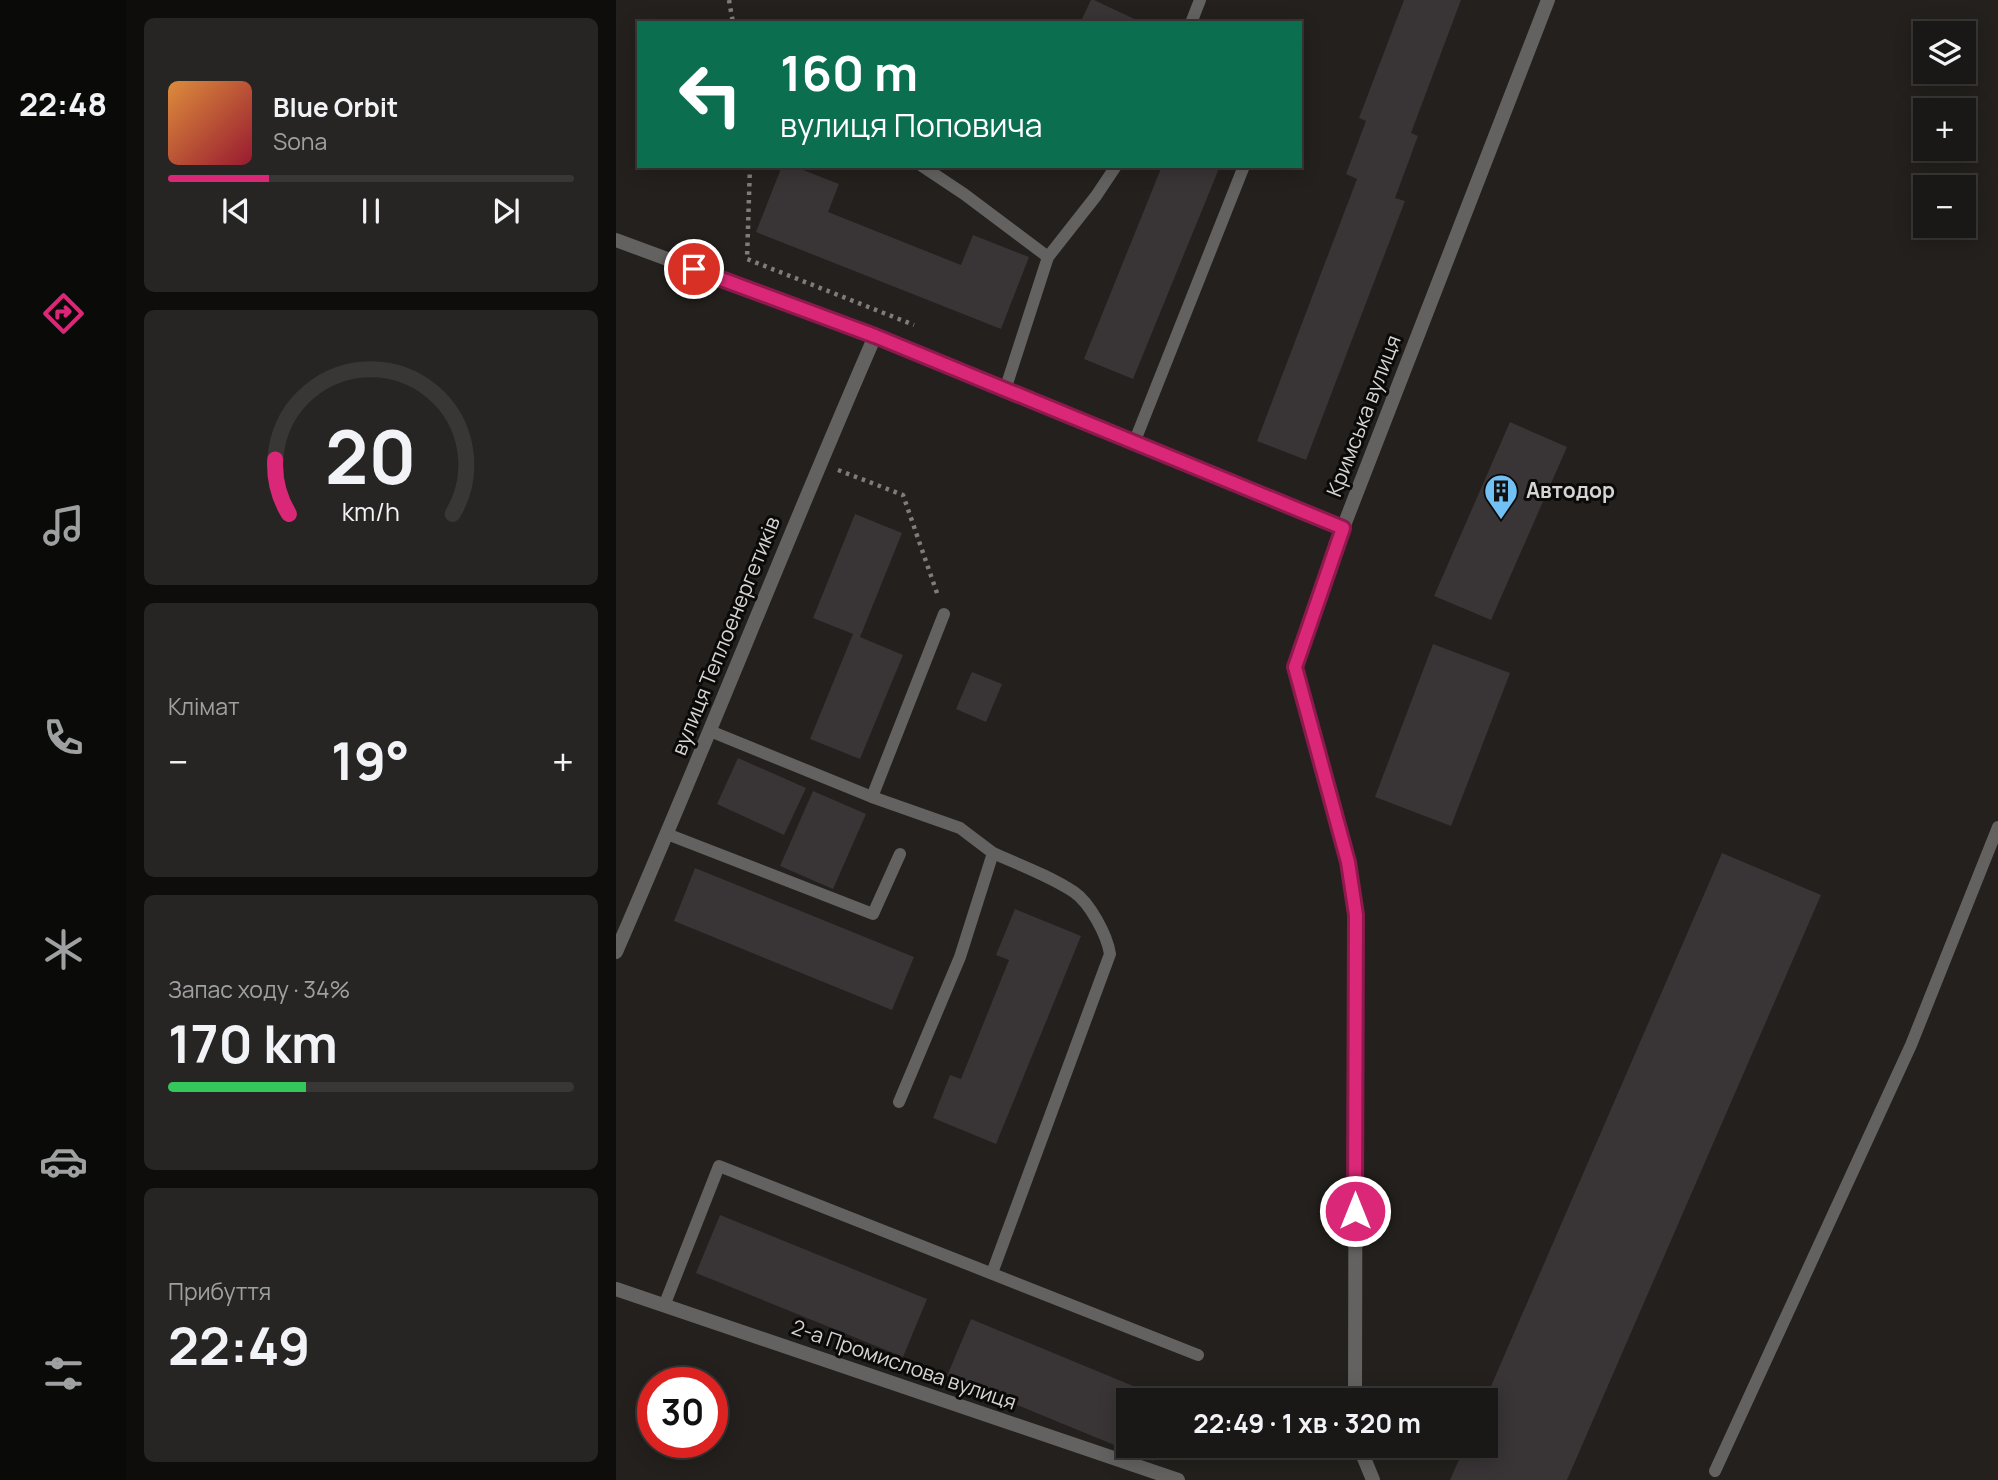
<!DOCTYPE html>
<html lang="uk">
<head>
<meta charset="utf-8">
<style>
	body { margin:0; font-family:Manrope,sans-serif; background:#272523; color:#f1f3f6; height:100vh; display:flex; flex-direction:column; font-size:26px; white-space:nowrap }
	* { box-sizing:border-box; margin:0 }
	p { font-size:23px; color:#9fa0a1 }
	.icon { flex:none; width:38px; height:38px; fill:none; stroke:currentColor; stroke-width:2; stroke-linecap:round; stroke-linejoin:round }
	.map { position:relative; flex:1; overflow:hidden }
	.details { display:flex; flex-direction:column; gap:18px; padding:18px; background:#0e0d0c; width:490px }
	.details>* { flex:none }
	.top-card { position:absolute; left:21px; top:21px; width:665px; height:147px; border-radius:0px; box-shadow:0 4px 18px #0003,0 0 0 2px #383735; background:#0b6e4f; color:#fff; overflow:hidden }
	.tools { position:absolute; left:1297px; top:21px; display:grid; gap:14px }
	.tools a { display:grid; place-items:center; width:63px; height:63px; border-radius:0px; background:#1a1816; box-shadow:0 4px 18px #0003,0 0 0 2px #383735; font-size:35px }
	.speed { position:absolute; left:21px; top:1367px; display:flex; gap:14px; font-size:35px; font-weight:700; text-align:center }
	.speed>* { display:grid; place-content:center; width:91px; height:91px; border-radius:50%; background:#1a1816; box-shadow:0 4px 18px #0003,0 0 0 2px #383735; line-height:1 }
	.speed .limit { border:10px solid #d22; background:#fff; color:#111 }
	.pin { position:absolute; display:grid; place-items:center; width:60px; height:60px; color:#fff; margin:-30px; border:4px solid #fff; border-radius:50%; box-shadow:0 2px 7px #0007 }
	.me { position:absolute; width:77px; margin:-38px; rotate:0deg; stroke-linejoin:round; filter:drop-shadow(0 0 5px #0008) }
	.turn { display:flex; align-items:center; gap:24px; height:147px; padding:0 28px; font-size:32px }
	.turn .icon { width:91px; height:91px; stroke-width:2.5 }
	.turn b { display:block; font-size:49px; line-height:60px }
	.big { font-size:52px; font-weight:700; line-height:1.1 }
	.details .tile { flex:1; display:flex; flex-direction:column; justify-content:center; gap:10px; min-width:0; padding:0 24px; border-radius:10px; background:#272523 }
	.details .dial { align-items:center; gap:0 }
	.dial svg { height:182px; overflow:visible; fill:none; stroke:#383735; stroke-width:7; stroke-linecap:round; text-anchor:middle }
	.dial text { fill:#f1f3f6; stroke:none }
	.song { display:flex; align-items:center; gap:21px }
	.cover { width:84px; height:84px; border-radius:10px; background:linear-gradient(135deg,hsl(30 70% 55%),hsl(350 70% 35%)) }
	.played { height:7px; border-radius:4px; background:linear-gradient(90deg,#db2777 25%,#383735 25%) }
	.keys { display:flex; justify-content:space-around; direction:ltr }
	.heat { display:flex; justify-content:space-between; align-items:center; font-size:38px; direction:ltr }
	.charge { height:10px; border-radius:5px; background:linear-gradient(90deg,#34c759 34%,#383735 0) }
	.trip { position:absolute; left:500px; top:1388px; width:382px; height:70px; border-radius:0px; background:#1a1816; box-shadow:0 4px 18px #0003,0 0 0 2px #383735; font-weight:700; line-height:70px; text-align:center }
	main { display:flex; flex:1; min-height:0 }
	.tab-bar { display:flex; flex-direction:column; width:126px; justify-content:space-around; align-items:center; background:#0a0a09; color:#9fa0a1 }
	.tab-bar .icon { width:49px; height:49px }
	.tab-bar .on { color:#db2777 }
	.tab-bar b { font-size:32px; color:#f1f3f6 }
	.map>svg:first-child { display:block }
	.building { fill:#393435 }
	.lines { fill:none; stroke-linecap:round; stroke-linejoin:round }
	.path { stroke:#7f7c7a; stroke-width:4.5; stroke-dasharray:3.5 5; stroke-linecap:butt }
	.lane { stroke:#636260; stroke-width:12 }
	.street { stroke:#636260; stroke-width:14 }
	.route-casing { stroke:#8e194d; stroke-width:18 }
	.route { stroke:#db2777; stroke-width:12 }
	.labels { text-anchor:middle; stroke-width:6; stroke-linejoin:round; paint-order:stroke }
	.street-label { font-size:21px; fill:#d6d4d2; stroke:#0c0a09 }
	.poi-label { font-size:21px; font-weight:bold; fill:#d6d4d2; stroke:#0c0a09; text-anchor:start }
</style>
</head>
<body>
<main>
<nav class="tab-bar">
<b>22:48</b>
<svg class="icon on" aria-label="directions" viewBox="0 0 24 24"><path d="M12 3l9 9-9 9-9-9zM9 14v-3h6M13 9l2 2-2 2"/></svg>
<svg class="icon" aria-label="music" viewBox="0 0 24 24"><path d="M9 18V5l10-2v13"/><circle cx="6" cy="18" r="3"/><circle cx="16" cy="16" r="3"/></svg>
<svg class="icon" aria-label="phone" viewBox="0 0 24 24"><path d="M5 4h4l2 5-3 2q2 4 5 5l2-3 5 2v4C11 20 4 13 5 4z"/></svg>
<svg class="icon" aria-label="climate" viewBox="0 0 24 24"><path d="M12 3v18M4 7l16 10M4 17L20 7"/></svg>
<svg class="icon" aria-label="car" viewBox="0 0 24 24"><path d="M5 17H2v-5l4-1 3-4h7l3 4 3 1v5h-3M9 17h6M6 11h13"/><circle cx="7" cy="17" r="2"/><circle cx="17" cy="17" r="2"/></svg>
<svg class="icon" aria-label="filters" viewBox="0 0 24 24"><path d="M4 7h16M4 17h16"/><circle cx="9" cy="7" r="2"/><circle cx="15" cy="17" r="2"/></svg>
</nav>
<section class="details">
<div class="tile">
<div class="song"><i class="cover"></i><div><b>Blue Orbit</b><p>Sona</p></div></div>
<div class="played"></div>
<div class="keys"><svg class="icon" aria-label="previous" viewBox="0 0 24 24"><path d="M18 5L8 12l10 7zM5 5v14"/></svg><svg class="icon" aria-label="pause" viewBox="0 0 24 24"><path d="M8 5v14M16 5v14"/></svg><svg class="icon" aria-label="next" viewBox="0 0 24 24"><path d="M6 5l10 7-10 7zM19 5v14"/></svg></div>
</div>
<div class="tile dial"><svg viewBox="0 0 100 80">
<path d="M14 69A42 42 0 1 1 86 69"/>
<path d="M14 69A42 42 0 0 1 8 45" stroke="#db2777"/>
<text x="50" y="56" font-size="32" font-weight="700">20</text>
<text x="50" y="72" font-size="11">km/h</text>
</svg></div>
<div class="tile"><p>Клімат</p>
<div class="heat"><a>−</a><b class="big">19°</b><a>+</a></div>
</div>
<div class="tile"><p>Запас ходу · 34%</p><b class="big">170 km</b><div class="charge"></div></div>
<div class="tile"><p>Прибуття</p><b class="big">22:49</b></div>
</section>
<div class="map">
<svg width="1382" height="1480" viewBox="0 0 1382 1480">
	<rect width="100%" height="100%" fill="#23201d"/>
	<g class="building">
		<polygon points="475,0 478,0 527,23 464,23"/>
		<polygon points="788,0 845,0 795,133 802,136 779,198 789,201 690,460 641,441 741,179 730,174 750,121 743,118"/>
		<polygon points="166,166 177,166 223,184 212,212 345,265 357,235 413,257 385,329 140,232"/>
		<polygon points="546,166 604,166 517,379 468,359"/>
		<polygon points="894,422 951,447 875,620 818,596"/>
		<polygon points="239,514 286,533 244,637 287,655 244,759 194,739 237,634 197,618"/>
		<polygon points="817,644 894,673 835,826 759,797"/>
		<polygon points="356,672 386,684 370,722 340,709"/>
		<polygon points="122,758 190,788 168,835 101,804"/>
		<polygon points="197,791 250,814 217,889 164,866"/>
		<polygon points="1106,853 1205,895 951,1480 834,1480 849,1446 870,1446 869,1400"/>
		<polygon points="79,868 298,957 276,1010 58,921"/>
		<polygon points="399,909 465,936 380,1144 317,1118 334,1075 345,1079 393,960 380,955"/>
		<polygon points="104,1215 311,1299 287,1357 80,1273"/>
		<polygon points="355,1319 551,1400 513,1400 513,1446 544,1446 537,1461 331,1376"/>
	</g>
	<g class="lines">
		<g class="path">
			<polyline points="113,0 117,23"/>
			<polyline points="134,166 131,259 298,325"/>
			<polyline points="222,470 287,495 322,596"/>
		</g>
		<g class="lane">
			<polyline points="575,23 584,0"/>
			<polyline points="306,166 348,194 432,257"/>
			<polyline points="389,390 432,257 480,196 500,166"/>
			<polyline points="518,443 628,166"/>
			<polyline points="94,731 256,797 328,614"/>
			<polyline points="256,797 344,828 377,853 344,957 283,1102"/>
			<polyline points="51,834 257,914 284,854"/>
			<path d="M 376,1273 L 494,954 C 491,935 474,903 458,892 C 434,876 404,865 377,853"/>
			<polyline points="48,1306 103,1166 582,1355"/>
			<polyline points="1099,1471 1295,1045 1382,827"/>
		</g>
		<g class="street">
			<polyline points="0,240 259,336 727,528"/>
			<path d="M 0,952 C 89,748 170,540 259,336"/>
			<polyline points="0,1289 562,1480"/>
			<polyline points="739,1400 740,915 732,862 679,667 727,528 932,0"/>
			<polyline points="743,1446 757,1480"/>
		</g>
	</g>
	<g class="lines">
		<g class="route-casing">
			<polyline id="route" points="78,269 259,336 727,528 679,667 732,862 740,915 739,1211"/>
		</g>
		<use href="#route" class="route"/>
	</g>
	<defs>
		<g id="building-pin" transform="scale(1.75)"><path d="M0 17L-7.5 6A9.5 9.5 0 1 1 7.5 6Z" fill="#72c1f5" stroke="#0c0a09"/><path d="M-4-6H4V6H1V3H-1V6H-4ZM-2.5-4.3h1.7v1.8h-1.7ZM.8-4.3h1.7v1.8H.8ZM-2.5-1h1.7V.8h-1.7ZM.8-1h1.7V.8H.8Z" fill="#111"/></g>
	</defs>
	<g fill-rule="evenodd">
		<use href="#building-pin" x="885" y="491"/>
	</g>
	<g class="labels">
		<g class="street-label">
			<text transform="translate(748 416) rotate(-69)" y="7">Кримська вулиця</text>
			<text transform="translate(110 636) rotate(-68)" y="7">вулиця Теплоенергетиків</text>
			<text transform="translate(288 1365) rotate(19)" y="7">2-а Промислова вулиця</text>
		</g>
		<g class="poi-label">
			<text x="910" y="498">Автодор</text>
		</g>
	</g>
</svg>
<div class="tools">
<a><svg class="icon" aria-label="layers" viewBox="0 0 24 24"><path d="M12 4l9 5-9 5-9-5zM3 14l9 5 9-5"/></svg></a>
<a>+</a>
<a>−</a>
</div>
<div class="speed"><div class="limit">30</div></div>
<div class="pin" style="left:78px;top:269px;background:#d93025"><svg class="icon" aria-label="arrive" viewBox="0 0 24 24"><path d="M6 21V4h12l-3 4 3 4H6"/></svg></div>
<svg class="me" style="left:739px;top:1211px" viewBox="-20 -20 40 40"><circle r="17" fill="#db2777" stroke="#fff" stroke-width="3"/><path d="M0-11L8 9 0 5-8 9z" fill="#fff"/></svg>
<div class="trip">22:49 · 1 хв · 320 m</div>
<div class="top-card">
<div class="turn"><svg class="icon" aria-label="left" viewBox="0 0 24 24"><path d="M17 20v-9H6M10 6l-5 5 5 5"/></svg><div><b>160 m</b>вулиця Поповича</div></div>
</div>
</div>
</main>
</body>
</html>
